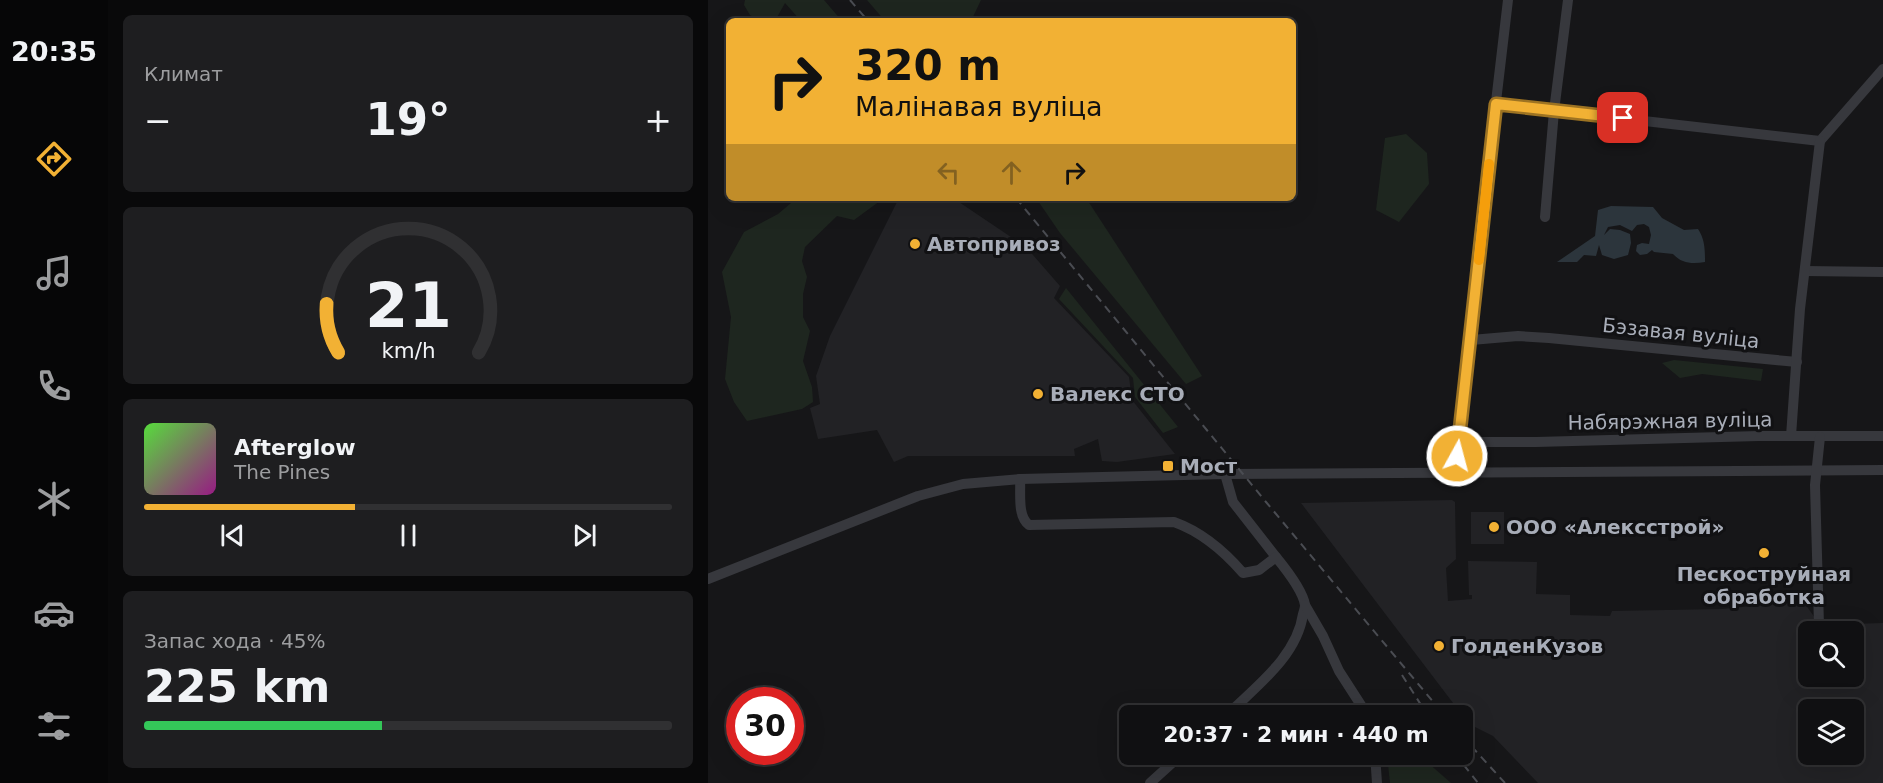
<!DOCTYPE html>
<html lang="ru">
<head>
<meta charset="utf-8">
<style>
	body { margin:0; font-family:"DejaVu Sans",sans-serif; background:#1e1e20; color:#f1f3f6; height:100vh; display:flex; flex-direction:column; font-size:22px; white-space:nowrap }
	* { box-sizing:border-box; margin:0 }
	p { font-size:20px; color:#9c9d9f }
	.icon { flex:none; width:33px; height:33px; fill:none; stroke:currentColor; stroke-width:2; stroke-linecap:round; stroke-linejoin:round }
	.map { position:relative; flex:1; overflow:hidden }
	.details { display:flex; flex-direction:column; gap:15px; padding:15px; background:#09090a; width:600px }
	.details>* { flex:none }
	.top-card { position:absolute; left:18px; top:18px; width:570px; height:183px; border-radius:9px; box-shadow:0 6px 24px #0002,0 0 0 2px #303032; background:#f2b134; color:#111; overflow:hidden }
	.fabs { position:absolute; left:1090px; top:621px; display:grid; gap:12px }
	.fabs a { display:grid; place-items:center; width:66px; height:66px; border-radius:9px; background:#101012; box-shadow:0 6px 24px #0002,0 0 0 2px #303032; font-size:30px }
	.speed { position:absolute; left:18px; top:687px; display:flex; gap:12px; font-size:30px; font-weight:700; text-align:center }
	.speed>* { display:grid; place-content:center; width:78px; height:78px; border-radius:50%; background:#101012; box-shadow:0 6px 24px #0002,0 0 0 2px #303032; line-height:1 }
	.speed .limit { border:9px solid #d22; background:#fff; color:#111 }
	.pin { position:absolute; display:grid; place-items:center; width:51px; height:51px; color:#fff; margin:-26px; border-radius:12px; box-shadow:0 3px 9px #0006 }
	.me { position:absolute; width:66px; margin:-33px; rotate:7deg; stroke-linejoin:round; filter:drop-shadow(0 0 4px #0008) }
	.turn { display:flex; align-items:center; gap:21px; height:126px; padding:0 30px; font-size:27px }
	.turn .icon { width:78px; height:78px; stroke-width:2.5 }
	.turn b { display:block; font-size:42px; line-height:51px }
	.lanes { display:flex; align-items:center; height:57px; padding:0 30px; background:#0003; justify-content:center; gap:30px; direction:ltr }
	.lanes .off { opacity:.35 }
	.big { font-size:45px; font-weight:600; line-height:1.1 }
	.details .tile { flex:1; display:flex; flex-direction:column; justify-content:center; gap:9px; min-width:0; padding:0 21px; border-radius:9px; background:#1e1e20 }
	.details .dial { align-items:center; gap:0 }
	.dial svg { height:156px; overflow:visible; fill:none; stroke:#303032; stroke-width:7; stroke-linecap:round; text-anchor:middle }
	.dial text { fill:#f1f3f6; stroke:none }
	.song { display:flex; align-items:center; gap:18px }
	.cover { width:72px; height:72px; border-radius:9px; background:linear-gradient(135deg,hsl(110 70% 55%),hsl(310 70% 35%)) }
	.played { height:6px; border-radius:3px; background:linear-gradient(90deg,#f2b134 40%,#303032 40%) }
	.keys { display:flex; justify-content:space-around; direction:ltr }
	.heat { display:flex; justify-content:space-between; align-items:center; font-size:33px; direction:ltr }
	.charge { height:9px; border-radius:4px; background:linear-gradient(90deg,#34c759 45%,#303032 0) }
	.trip { position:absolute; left:411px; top:705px; width:354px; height:60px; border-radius:9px; background:#101012; box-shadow:0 6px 24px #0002,0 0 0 2px #303032; font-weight:600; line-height:60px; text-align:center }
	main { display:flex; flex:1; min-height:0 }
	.tabs { display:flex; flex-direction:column; width:108px; justify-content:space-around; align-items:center; background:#060607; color:#9c9d9f }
	.tabs .icon { width:42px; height:42px }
	.tabs .current { color:#f2b134 }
	.tabs b { font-size:27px; color:#f1f3f6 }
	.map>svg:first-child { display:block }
	.built { fill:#222225; fill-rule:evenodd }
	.green { fill:#1e261f }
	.water { fill:#2c353c }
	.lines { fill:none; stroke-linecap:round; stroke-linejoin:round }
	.minor { stroke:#37383d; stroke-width:10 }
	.rail { stroke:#4a4c52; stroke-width:2; stroke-dasharray:8 6; stroke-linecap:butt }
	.route-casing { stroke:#9d7322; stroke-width:15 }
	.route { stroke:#f2b134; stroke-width:10 }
	.slow { stroke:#f59e0b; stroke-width:10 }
	.poi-dot { fill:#f2b134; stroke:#111113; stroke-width:2 }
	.labels { text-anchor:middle; stroke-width:6; stroke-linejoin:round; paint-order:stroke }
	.poi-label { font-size:20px; font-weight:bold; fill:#a8adb8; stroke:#111113; text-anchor:start }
	.street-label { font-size:20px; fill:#a8adb8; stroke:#111113 }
</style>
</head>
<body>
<main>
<nav class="tabs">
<b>20:35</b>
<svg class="icon current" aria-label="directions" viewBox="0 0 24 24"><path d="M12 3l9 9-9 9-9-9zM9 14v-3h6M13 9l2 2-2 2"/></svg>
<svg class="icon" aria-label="music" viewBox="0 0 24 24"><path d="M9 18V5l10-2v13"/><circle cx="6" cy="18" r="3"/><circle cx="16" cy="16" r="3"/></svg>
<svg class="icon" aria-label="phone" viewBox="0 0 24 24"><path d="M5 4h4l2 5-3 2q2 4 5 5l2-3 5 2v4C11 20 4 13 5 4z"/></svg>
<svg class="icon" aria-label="climate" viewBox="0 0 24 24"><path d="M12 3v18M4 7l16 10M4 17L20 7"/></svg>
<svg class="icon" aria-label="car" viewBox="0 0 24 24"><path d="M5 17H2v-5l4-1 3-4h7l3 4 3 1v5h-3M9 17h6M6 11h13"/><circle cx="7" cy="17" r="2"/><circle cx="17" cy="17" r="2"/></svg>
<svg class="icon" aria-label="filters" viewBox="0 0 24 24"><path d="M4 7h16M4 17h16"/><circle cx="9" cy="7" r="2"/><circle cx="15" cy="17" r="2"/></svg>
</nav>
<section class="details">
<div class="tile"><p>Климат</p>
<div class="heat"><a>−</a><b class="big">19°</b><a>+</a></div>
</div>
<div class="tile dial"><svg viewBox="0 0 100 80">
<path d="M14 69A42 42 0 1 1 86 69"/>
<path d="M14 69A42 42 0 0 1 8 44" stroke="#f2b134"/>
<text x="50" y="56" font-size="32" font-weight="700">21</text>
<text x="50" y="72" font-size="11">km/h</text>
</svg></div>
<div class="tile">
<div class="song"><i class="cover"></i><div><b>Afterglow</b><p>The Pines</p></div></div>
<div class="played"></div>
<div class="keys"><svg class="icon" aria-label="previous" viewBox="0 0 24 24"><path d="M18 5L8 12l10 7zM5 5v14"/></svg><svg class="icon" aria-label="pause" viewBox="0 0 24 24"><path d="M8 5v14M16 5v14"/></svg><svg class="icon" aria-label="next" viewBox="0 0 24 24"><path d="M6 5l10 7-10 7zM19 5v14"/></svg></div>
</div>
<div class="tile"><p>Запас хода · 45%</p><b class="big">225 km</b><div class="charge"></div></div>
</section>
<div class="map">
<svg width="1175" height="783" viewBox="0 0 1175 783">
	<rect width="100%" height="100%" fill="#161618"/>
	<g class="built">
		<polygon points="191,198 245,198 318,247 352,286 346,298 421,377 424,400 467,454 409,462 394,461 390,439 366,449 367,456 200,456 186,462 169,430 110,439 102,408 112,404 108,376 122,336"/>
		<path d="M 744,500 L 747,502 L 748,559 L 738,568 L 740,601 L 764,599 L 764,595 L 761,595 L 760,561 L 829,562 L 828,594 L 862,595 L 862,615 L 902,616 L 904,611 L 1014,609 L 1095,601 L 1112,625 L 1175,623 L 1175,783 L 830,783 L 785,736 L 761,724 L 593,503 ZM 1101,632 L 1146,632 L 1146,676 L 1101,676 ZM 1101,710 L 1146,710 L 1146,754 L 1101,754 Z"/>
		<rect x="763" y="512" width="33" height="32"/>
	</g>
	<g class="green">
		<polygon points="37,0 116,0 134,21 93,21 77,3 67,21 50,21 42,15 36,5"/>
		<polygon points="159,0 273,0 263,21 177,21"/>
		<polygon points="698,134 719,153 721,184 691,222 668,210 677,138"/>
		<polygon points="89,198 176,198 146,220 129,216 97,247 94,261 99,277 95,294 95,317 102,331 95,361 104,387 105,402 94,409 39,421 26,402 17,379 23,317 14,272 36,232 70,214"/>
		<polygon points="328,198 378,198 494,376 478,384 352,233"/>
		<polygon points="358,288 470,427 455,433 427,397 425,378 351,299"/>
		<polygon points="966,360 1055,369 1053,381 994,374 972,378 954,363"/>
		<polygon points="679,755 711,755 743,783 682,783"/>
	</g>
	<path class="water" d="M 903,206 L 945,207 L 954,218 L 976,230 L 990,229 C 997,239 997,251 997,262 C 985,264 974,264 965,254 L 946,252 L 944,250 L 939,254 L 932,255 L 928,251 L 929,245 L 934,243 L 941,244 L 943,235 L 941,227 L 936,224 L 929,225 L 924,231 L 912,225 L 900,227 L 896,235 L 902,229 L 912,230 L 922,234 L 923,243 L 920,255 L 906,259 L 894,255 L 891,245 L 888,256 L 876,255 L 869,262 L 849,262 L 887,236 L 890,210 Z"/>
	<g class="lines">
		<g class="minor">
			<polyline points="788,104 1112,141 1175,69"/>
			<polyline points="837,217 846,111 860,0"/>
			<polyline points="1097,271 1175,272"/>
			<polyline points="763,340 810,336 841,338 1089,362"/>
			<polyline points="1083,436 1092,309 1112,141"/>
			<polyline points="750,442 828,442 1051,436 1175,436"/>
			<polyline points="748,473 775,212 800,0"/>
			<polyline points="517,474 525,502 568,557"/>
			<path d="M 312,479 C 313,493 309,516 321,525 L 466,522 C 494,532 516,551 535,573 L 551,570 L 568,557 C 577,568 595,591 597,605 C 597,608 596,611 595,614 C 589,657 547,687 518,716"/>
			<polyline points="0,579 210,496 255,484 312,479 517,474 1175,470"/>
			<polyline points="597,605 615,636 631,671 660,716"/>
			<polyline points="1111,625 1107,485 1112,437"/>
			<polyline points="667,754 669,783"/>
			<polyline points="442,783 474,754"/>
		</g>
		<g class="rail">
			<polyline points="142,0 160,21"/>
			<polyline points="308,198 558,502 737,716"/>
			<polyline points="694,675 720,716"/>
			<polyline points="754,736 797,783"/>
			<polyline points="747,754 770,783"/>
		</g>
	</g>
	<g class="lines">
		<g class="route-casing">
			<polyline id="route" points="749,456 788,104 915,118"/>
		</g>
		<use href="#route" class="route"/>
		<polyline class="slow" points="771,260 781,164"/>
	</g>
	<g class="poi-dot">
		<circle cx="207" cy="244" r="6"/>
		<circle cx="330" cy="394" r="6"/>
		<rect x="454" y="460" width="12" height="12" rx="3"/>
		<circle cx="786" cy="527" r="6"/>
		<circle cx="1056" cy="553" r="6"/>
		<circle cx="731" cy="646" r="6"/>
	</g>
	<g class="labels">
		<g class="poi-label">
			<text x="219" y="251">Автопривоз</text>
			<text x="342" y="401">Валекс СТО</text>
			<text x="472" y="473">Мост</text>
			<text x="798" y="534">ООО «Алексстрой»</text>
			<text x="1056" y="581" text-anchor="middle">Пескоструйная<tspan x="1056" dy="23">обработка</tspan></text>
			<text x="743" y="653">ГолденКузов</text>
		</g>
		<g class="street-label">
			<text transform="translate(973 333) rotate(6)" y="7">Бэзавая вуліца</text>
			<text transform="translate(962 421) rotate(-1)" y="7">Набярэжная вуліца</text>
		</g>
	</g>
</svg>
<div class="fabs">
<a><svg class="icon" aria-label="search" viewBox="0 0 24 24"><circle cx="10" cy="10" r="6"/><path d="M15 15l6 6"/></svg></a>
<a><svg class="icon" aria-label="layers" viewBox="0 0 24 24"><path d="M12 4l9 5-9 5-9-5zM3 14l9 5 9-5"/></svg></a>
</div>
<div class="speed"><div class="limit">30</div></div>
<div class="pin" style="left:915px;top:118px;background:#d93025"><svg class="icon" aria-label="arrive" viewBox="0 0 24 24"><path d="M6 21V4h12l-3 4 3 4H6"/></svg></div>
<svg class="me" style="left:749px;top:456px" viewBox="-20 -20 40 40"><circle r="17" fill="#f2b134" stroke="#fff" stroke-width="3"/><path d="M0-11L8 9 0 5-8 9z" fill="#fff"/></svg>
<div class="trip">20:37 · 2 мин · 440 m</div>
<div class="top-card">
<div class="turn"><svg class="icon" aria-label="right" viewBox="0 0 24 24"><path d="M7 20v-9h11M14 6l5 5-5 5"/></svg><div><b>320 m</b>Малінавая вуліца</div></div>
<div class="lanes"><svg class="icon off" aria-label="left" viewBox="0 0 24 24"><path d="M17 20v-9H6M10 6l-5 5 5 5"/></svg><svg class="icon off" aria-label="ahead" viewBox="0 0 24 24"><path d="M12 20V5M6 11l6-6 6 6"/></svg><svg class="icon" aria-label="right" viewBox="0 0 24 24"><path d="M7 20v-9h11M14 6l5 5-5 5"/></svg></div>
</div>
</div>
</main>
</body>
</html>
